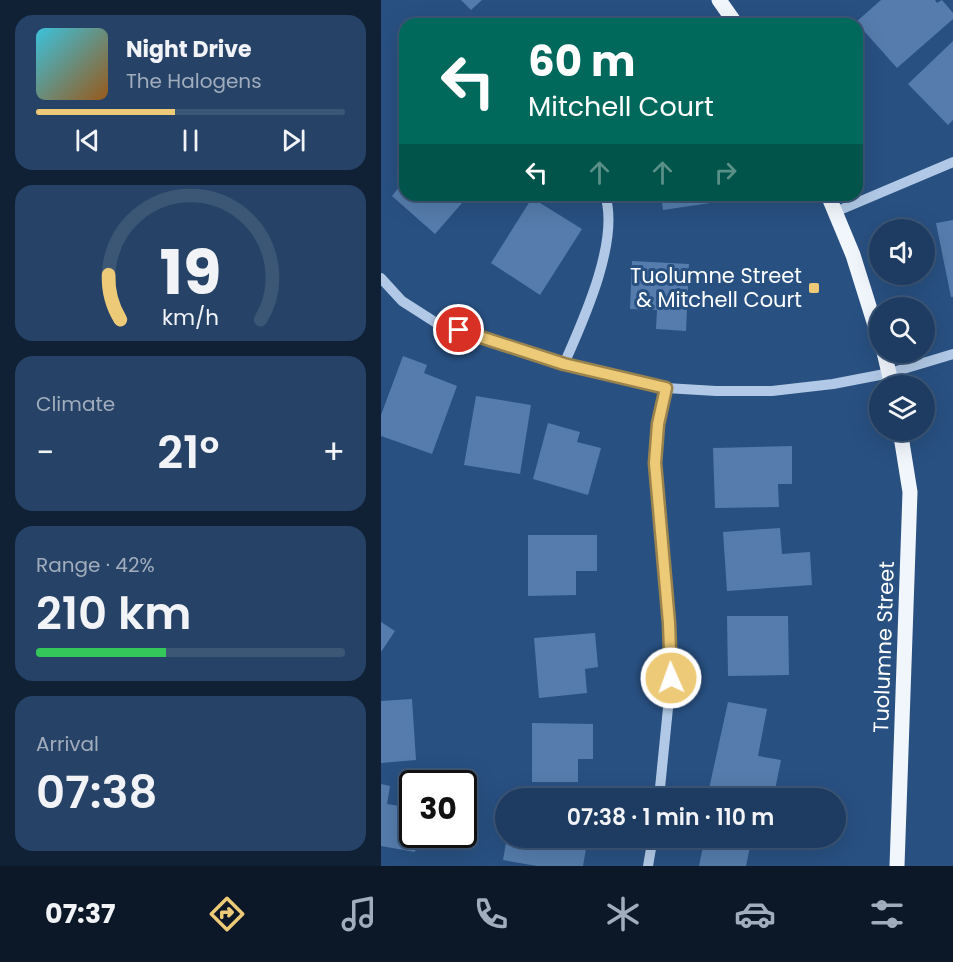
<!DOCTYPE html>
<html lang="en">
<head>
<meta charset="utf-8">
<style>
	body { margin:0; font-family:Poppins,sans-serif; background:#264367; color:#f1f3f6; height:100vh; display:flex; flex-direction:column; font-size:22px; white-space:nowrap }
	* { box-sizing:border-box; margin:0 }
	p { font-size:20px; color:#a1adbd }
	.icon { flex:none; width:33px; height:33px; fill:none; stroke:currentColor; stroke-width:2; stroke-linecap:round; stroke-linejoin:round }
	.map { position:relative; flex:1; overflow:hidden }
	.details { display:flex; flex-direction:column; gap:15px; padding:15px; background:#102135; width:381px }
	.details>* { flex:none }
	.top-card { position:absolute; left:18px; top:18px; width:464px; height:183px; border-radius:18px; box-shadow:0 6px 24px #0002,0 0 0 2px #3c5676; background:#00695c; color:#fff; overflow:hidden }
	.controls { position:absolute; left:488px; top:219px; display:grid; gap:12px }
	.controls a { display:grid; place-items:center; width:66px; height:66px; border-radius:50%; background:#1e3c61; box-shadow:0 6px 24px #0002,0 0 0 2px #3c5676; font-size:30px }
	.speed { position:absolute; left:18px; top:770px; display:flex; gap:12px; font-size:30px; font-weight:700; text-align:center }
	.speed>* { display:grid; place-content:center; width:78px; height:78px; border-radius:50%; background:#1e3c61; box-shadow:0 6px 24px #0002,0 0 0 2px #3c5676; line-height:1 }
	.speed .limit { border:3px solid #111; border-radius:9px; background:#fff; color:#111 }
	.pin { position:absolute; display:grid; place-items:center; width:51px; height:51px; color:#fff; margin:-26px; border:3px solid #fff; border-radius:50%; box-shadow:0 2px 6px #0007 }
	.me { position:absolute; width:66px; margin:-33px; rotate:358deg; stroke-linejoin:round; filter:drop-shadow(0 0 4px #0008) }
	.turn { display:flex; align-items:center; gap:21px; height:126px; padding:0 30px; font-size:27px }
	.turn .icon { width:78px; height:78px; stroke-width:2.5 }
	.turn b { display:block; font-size:42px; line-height:51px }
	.lanes { display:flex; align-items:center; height:57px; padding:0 30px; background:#0003; justify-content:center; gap:30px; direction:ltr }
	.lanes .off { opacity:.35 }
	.big { font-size:45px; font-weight:600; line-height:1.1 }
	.details .widget { flex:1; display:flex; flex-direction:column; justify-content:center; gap:9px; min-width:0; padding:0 21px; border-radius:18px; background:#264367 }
	.details .dial { align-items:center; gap:0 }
	.dial svg { height:156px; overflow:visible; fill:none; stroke:#3c5676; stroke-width:7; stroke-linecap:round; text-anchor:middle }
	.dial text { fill:#f1f3f6; stroke:none }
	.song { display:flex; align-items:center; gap:18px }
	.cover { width:72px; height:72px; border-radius:9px; background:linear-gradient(135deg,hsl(190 70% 55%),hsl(30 70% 35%)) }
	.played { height:6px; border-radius:3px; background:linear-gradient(90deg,#edca77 45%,#3c5676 45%) }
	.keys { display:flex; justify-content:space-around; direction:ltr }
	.heat { display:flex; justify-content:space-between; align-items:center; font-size:33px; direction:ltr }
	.charge { height:9px; border-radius:4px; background:linear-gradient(90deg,#34c759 42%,#3c5676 0) }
	.trip { position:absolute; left:114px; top:788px; width:351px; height:60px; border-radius:30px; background:#1e3c61; box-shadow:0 6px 24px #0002,0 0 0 2px #3c5676; font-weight:600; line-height:60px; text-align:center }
	.dock { display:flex; height:96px; justify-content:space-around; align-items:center; background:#0c1827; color:#a1adbd }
	.dock .icon { width:42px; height:42px }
	.dock .active { color:#edca77 }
	.dock b { font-size:27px; color:#f1f3f6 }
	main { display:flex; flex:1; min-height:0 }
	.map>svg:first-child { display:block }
	.building { fill:#557cac }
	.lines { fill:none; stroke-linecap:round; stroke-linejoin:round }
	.minor { stroke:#b1c9e6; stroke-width:10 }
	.major { stroke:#f1f6fd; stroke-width:15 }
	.route-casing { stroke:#9a834d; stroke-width:15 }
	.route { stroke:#edca77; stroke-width:10 }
	.poi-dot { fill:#edca77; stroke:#285081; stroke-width:2 }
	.labels { text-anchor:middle; stroke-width:6; stroke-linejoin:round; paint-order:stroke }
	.poi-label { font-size:21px; fill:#fff; stroke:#285081; text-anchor:end }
	.street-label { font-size:21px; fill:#fff; stroke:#285081 }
</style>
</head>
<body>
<main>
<section class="details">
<div class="widget">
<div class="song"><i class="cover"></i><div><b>Night Drive</b><p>The Halogens</p></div></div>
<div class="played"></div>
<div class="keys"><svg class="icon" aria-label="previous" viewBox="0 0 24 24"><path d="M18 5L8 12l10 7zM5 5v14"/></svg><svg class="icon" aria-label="pause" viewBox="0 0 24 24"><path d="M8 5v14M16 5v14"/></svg><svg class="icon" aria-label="next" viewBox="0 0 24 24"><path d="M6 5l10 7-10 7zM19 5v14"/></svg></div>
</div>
<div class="widget dial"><svg viewBox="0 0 100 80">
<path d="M14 69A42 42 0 1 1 86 69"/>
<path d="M14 69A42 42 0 0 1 8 46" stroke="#edca77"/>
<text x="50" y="56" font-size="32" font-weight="700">19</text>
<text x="50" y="72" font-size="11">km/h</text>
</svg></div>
<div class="widget"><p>Climate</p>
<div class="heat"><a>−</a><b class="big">21°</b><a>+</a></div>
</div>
<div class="widget"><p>Range · 42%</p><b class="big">210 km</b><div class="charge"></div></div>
<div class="widget"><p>Arrival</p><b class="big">07:38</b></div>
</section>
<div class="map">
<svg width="572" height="866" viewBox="0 0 572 866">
	<rect width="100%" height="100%" fill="#285081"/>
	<g class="building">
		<polygon points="80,0 101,0 90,10"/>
		<polygon points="500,0 554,0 556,3 561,0 572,13 572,19 516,68 475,22"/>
		<polygon points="572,41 572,120 567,125 527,84"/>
		<polygon points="24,180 24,195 88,195 54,234 11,196"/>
		<polygon points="280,195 342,195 343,201 282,210"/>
		<polygon points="151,198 201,229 159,295 110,263"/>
		<polygon points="572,220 572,297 570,297 555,223"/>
		<polygon points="251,261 308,264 305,331 275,329 276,310 249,309"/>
		<polygon points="22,356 46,365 43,373 76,386 51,454 0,436 0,415"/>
		<polygon points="95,396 150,405 139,474 83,465"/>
		<polygon points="167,423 199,432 196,442 220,448 207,495 152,479"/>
		<polygon points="411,446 411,484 397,484 398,507 334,508 332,448"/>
		<polygon points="399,528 401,554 429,552 431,585 346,591 342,532"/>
		<polygon points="147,535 216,535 216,571 195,571 195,595 147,596"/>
		<polygon points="346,616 407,616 408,675 347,676"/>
		<polygon points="0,622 14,631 0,652"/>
		<polygon points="214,633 217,667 204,669 206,693 158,698 153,638"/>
		<polygon points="31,699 35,760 0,763 0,701"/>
		<polygon points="347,702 386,709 377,756 400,760 394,790 376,786 373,798 326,798"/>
		<polygon points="151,723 212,724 212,759 197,759 197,782 151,782"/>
		<polygon points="0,784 9,786 6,804 32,808 32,834 37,834 34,852 0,846"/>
		<polygon points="126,837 207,837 202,866 156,866 122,860"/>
		<polygon points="324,837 371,837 365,866 318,866"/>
	</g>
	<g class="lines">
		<g class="minor">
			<polyline points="454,212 572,162"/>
			<polyline points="0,278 21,301 57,324 183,364 285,388 335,391 391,391 452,384 509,373 572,354"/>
			<path d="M 183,364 C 202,321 239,241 224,195"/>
			<polyline points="278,798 290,678 288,623 274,463 277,424 285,388"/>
			<polyline points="267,866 272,837"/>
		</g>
		<g class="major">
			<polyline points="338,0 355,24"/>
			<polyline points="447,195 472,255 498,338"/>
			<polyline points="503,352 511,386"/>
			<polyline points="516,866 529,492 519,430"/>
		</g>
	</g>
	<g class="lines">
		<g class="route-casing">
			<polyline id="route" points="78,330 183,364 285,388 277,424 274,463 288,623 290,678"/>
		</g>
		<use href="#route" class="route"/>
	</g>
	<rect class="poi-dot" x="427" y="282" width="12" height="12" rx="3"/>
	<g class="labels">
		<g class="poi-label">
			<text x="421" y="283">Tuolumne Street<tspan x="421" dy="24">&amp; Mitchell Court</tspan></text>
		</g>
		<g class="street-label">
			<text transform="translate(503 647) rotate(-88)" y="7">Tuolumne Street</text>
		</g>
	</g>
</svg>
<div class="controls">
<a><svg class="icon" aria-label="sound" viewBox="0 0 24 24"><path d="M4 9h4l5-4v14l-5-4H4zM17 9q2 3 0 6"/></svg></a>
<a><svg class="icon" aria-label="search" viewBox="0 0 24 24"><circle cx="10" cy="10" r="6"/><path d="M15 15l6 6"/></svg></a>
<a><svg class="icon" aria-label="layers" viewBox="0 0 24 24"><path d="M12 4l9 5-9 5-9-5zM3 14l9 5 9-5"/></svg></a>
</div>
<div class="speed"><div class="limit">30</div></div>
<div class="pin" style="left:78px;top:330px;background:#d93025"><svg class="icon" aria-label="arrive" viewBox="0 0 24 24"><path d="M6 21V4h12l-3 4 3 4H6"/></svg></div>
<svg class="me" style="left:290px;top:678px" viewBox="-20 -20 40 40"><circle r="17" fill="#edca77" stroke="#fff" stroke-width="3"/><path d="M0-11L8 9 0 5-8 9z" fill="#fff"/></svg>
<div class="trip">07:38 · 1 min · 110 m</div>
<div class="top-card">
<div class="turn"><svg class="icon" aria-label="left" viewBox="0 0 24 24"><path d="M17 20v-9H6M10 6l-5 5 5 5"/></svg><div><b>60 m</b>Mitchell Court</div></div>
<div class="lanes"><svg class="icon" aria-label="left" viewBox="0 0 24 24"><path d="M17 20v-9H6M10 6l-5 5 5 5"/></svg><svg class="icon off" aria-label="ahead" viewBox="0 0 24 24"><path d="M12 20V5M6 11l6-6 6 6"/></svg><svg class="icon off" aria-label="ahead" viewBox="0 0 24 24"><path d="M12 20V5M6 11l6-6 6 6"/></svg><svg class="icon off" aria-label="right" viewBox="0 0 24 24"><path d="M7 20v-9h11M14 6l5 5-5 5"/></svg></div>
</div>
</div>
</main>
<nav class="dock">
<b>07:37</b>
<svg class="icon active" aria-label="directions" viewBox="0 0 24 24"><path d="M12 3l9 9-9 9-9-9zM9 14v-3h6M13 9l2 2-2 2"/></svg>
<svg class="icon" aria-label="music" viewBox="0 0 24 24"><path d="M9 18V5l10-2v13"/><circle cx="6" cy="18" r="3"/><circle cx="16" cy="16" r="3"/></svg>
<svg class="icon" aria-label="phone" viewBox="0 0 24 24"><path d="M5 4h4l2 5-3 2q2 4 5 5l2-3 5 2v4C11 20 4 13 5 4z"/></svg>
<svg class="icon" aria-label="climate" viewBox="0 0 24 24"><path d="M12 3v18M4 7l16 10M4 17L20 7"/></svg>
<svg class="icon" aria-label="car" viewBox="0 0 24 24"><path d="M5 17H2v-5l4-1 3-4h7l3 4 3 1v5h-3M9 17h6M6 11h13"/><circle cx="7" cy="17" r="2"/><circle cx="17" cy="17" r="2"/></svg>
<svg class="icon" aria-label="filters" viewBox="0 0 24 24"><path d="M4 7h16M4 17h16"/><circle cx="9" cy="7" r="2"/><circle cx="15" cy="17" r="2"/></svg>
</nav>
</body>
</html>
